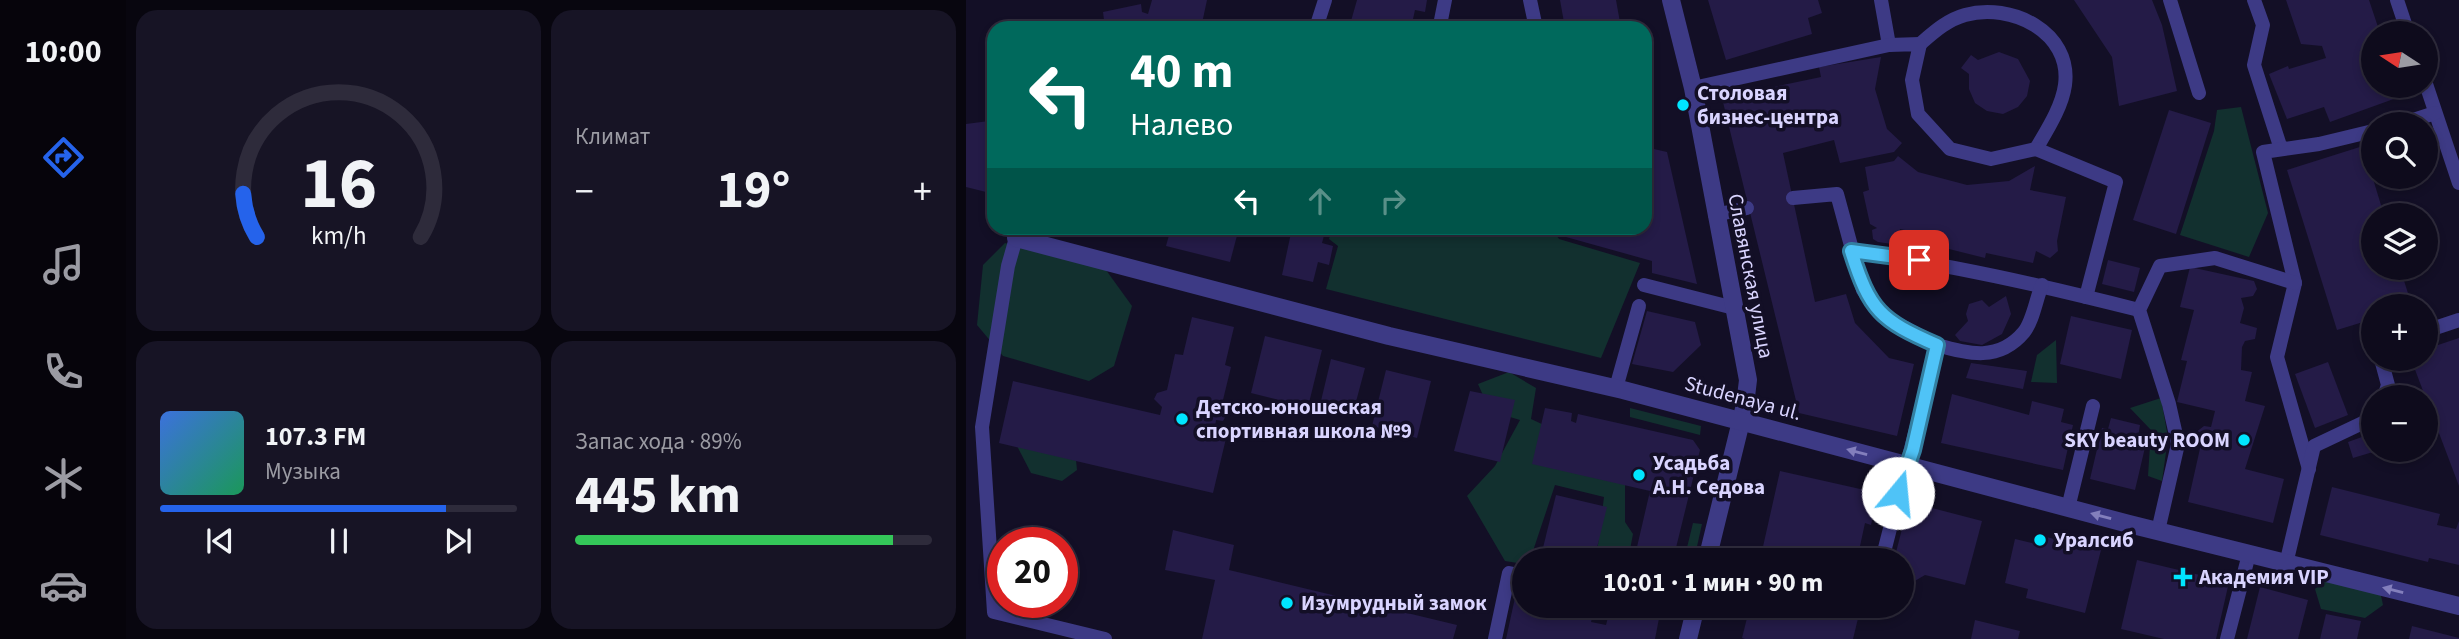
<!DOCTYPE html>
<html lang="ru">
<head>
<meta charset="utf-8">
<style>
	body { margin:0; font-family:"Source Sans 3",sans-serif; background:#171425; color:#f1f3f6; height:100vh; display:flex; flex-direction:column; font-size:26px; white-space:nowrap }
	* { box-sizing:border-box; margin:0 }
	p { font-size:23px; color:#9b9ba3 }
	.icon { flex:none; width:38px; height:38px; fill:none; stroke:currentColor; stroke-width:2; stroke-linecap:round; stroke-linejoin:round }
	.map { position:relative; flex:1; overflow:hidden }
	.sheet { display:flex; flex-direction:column; gap:10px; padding:10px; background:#08060f; width:840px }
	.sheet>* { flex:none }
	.guide { position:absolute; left:21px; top:21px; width:665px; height:214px; border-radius:21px; box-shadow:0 4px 10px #0003,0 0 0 2px #2e2b3b; background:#00695c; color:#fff; overflow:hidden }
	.needle { width:46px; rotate:282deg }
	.controls { position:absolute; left:1395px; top:21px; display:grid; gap:14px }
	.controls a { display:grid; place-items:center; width:77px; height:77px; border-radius:50%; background:#0e0b1c; box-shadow:0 4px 10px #0003,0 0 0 2px #2e2b3b; font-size:35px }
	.speed { position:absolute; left:21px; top:527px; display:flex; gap:14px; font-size:35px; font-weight:700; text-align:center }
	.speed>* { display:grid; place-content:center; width:91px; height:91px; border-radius:50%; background:#0e0b1c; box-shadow:0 4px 10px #0003,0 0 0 2px #2e2b3b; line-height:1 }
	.speed .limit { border:10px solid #d22; background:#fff; color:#111 }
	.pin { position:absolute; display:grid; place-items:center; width:60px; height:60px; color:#fff; margin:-30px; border-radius:14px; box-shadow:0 4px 10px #0006 }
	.me { position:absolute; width:77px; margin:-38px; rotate:17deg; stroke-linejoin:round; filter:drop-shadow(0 0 5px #0008) }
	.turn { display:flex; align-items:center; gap:24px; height:147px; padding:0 28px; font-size:32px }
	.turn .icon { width:91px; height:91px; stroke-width:2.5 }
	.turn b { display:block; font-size:49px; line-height:60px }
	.lanes { display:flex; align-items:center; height:66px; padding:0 28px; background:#0003; justify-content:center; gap:35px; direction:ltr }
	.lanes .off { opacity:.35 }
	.big { font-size:52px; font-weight:700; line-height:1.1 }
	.sheet .tile { flex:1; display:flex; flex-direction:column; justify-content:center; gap:10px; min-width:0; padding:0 24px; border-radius:21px; background:#171425 }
	.sheet .dial { align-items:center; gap:0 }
	.dial svg { height:182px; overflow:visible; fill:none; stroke:#2e2b3b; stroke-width:7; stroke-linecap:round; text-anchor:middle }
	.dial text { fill:#f1f3f6; stroke:none }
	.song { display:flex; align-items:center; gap:21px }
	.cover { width:84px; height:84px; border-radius:10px; background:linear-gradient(135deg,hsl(220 70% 55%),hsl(150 70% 35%)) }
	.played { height:7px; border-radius:4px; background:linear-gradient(90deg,#2563eb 80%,#2e2b3b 80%) }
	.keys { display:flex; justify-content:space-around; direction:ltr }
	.heat { display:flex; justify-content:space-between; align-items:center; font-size:38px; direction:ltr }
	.charge { height:10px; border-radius:5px; background:linear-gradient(90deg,#34c759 89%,#2e2b3b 0) }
	.sheet .tiles { flex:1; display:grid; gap:10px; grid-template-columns:repeat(2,1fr) }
	.trip { position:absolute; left:546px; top:548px; width:402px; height:70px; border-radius:35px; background:#0e0b1c; box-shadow:0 4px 10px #0003,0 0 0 2px #2e2b3b; font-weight:700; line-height:70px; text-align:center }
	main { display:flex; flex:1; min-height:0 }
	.dock { display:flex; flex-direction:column; width:126px; justify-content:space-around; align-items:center; background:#06040b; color:#9b9ba3 }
	.dock .icon { width:49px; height:49px }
	.dock .current { color:#2563eb }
	.dock b { font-size:32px; color:#f1f3f6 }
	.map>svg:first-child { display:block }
	.green { fill:#12302f }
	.building { fill:#241b47 }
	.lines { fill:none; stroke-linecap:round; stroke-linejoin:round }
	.lane { stroke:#3d3a85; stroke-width:14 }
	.street { stroke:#3d3a85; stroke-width:18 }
	.oneway { fill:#837fbc }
	.route-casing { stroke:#337fa1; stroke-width:18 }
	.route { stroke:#4fc3f7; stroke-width:12 }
	.poi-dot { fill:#00e5ff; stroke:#130f26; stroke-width:2.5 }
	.labels { text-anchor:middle; stroke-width:7; stroke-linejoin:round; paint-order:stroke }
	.poi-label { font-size:21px; font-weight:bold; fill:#d9d4ff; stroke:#130f26; text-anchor:start }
	.street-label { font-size:21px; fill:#d9d4ff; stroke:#130f26 }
</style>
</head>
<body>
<main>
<nav class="dock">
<b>10:00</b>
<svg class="icon current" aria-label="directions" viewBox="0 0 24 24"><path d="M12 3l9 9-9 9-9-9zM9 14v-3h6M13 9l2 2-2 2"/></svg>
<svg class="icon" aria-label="music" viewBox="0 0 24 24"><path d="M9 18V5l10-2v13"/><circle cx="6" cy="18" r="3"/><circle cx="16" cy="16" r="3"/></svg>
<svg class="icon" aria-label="phone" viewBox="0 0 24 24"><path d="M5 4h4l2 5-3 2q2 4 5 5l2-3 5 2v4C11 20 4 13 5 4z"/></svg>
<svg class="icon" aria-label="climate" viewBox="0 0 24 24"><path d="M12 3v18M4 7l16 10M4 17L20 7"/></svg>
<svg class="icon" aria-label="car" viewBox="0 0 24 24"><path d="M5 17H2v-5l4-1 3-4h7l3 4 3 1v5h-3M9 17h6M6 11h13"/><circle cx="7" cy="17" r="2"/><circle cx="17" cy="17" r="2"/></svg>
</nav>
<section class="sheet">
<div class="tiles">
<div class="tile dial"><svg viewBox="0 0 100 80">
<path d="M14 69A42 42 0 1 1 86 69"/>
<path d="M14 69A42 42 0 0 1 8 50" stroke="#2563eb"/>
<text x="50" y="56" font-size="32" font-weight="700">16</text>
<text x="50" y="72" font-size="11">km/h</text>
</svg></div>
<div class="tile"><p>Климат</p>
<div class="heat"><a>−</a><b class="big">19°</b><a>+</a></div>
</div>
<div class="tile">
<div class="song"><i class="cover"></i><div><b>107.3 FM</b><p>Музыка</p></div></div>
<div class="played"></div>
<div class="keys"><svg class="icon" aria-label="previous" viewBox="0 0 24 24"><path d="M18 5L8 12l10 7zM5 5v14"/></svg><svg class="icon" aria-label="pause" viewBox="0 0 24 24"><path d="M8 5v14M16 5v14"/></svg><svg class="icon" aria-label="next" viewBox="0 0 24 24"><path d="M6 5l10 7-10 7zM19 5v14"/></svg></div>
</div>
<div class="tile"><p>Запас хода · 89%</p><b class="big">445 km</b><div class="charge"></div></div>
</div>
</section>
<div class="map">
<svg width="1493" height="639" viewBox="0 0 1493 639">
	<rect width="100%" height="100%" fill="#130f26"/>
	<g class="green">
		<polygon points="1275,107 1302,213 1283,257 1214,235 1248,131 1251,110"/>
		<polygon points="366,228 586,228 593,239 674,263 635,358 360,289 372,246 363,239"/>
		<polygon points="39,243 140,270 166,306 148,366 123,381 37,356 11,325 17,265"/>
		<polygon points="1090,340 1091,383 1065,382 1071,355"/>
		<polygon points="543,372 570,388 565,419 593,432 659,477 659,522 667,534 662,560 630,560 638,497 589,485 564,560 558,560 558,564 539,561 501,496 529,466 554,420 524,411 512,384"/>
		<polygon points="1195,398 1202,438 1196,481 1182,476 1185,430 1164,408"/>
		<polygon points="664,408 735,426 734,435 664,417"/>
		<polygon points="108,440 111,470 96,481 65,473 49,442"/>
		<polygon points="727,523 736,524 728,560 718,560"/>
		<polygon points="1367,573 1413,586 1417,605 1399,618 1355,609 1349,589"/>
	</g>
	<g class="building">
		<polygon points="186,0 241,0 235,28 139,28 137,12 175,4 176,12 182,14"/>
		<polygon points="391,0 461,0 459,12 449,10 445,28 383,28"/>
		<polygon points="594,0 650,0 655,28 599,28"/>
		<polygon points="742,0 852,0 856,13 842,18 846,34 760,60"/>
		<polygon points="1108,0 1186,0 1196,25 1211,91 1153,106 1146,57"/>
		<polygon points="1320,0 1403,0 1414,33 1407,33 1407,86 1433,86 1436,96 1364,122 1358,107 1321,119 1303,74 1322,66 1323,69 1360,58 1356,46 1335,44"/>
		<polygon points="1033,52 1052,59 1064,81 1061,96 1052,107 1037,114 1021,111 1009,103 1003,89 1003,74 995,68 1005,55 1012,60"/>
		<polygon points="915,57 909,89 921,129 936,143 928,152 874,163 868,140 817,153 849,302 880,294 889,323 923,358 948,364 931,436 833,413 756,98 855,77 853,67"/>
		<polygon points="28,102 28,194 0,187 0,124 23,121 21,103"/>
		<polygon points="1203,110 1245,123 1210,234 1167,220"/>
		<polygon points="1397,146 1418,215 1407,215 1407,268 1434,268 1446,306 1407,306 1407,319 1371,330 1321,170"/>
		<polygon points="679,147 701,152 731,284 686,273 686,261 600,237 602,228 679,228"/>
		<polygon points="932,156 952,172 1001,185 1043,181 1069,166 1064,190 1100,197 1091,241 1092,251 1084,258 1070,251 1067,263 1020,253 1019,258 955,242 957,234 934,229 931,240 926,244 912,242 907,239 906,230 911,228 904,224 897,192 903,190 899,167 928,161"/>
		<polygon points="205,228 273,228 264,262 200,246"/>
		<polygon points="314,228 360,228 356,243 367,246 363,265 352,262 347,282 316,275 325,233 313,230"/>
		<polygon points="1142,260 1174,268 1168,292 1136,284"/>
		<polygon points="1224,267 1288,281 1291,289 1287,296 1275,298 1278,308 1274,323 1291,328 1289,339 1279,341 1276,347 1275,370 1286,372 1279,401 1299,406 1279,469 1318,479 1307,523 1222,502 1235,444 1229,433 1238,426 1245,427 1249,411 1211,402 1221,361 1215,360 1228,310 1214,307"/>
		<polygon points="1040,296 1045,314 1036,334 1016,345 994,341 989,335 1002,321 1000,314 1003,304 1016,300 1023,307"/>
		<polygon points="681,311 729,322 735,345 707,372 666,364"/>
		<polygon points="1105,316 1166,330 1155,379 1094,364"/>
		<polygon points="226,317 268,327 259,365 265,367 256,404 262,412 257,421 250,420 249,427 262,430 247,493 33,443 47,381 194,415 196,407 188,399 191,393 201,390 209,354 217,355"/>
		<polygon points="299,336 356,350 342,407 285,393"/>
		<polygon points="1493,338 1493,486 1445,359 1460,359 1460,349"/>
		<polygon points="365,359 399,368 387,413 354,405"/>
		<polygon points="1362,362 1382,415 1349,428 1329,374"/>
		<polygon points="1005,363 1061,371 1057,389 1000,378"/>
		<polygon points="420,370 465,381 451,438 406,426"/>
		<polygon points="504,391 549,400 534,462 488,451"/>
		<polygon points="986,394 1063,415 1066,401 1098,409 1095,422 1107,425 1097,470 975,443"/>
		<polygon points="579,408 606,413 605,421 610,423 612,414 727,440 734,450 707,560 668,560 684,491 566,464"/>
		<polygon points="1145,418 1174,425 1172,437 1181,439 1169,490 1124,479 1136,428 1142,429"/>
		<polygon points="1407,433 1407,452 1387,458 1382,442"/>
		<polygon points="814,471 912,493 905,525 899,523 891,560 794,560"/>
		<polygon points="1366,487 1474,514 1471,525 1490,529 1493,521 1493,565 1463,558 1462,562 1354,535"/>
		<polygon points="590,495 641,507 628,560 574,560"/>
		<polygon points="943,502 1016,521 999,585 959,575 947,582 936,579 936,560 928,560"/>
		<polygon points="207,530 268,545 263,570 491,625 487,639 236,639 249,580 199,570"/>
		<polygon points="1076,536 1135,550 1119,613 1060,598 1062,589 1039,583 1049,539 1074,545"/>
		<polygon points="1171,560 1263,582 1250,639 1198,639 1155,629"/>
		<polygon points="552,584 558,585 558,606 605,606 604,609 627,614 625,622 640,625 645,606 695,608 689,639 540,639"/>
		<polygon points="1294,587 1342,600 1332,639 1281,639"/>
		<polygon points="784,606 895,606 887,639 779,639 776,638"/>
		<polygon points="1360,614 1395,621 1391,639 1354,639"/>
		<polygon points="1009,620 1054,631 1052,639 1005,639"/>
		<polygon points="1446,626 1493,638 1493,639 1443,639"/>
	</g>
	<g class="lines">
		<g class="lane">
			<polyline points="564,0 570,28"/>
			<polyline points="915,0 923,45"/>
			<polyline points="1204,0 1233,93"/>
			<polyline points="1288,0 1297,25 1288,65 1315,149"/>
			<polyline points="1431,0 1442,33"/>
			<polyline points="474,25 479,0"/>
			<polyline points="350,28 359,0"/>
			<path d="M 954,44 C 968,32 981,20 999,15 C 1045,2 1106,32 1099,85 C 1096,107 1081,130 1070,149"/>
			<polyline points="1460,84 1493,183"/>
			<polyline points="727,88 923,45 954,44 946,80 952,114 984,149 1025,159 1070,149 1150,182 1120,297"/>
			<polyline points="1435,124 1469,113"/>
			<path d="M 827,198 L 871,194 L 897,290 L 915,315 L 971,345 C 954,418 934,488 916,560"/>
			<polyline points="749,215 781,208"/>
			<polyline points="50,238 42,266 16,427 28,612 139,639"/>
			<path d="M 885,251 C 983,264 1078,286 1173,310"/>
			<polyline points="678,285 768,308"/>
			<polyline points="1460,331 1493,320"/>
			<path d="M 971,345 C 1002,354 1033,362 1058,332 C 1067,321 1070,299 1076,285"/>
			<polyline points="1415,359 1422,385 1418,397"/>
			<polyline points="650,388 673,306"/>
			<polyline points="1343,469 1311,357 1329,283 1297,152 1353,144 1407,131"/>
			<polyline points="1102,508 1127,406"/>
			<polyline points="1192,531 1212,444 1203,404 1173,310 1194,266 1249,258 1329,283"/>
			<polyline points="1320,564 1348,446 1407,418"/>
			<polyline points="529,639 543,573 558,576"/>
			<polyline points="1261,639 1283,554"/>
		</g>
		<g class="street">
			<polyline points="705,0 727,88 782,380 779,405 741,560"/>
			<polyline points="50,238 423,336 657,390 1163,524 1493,606"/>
			<polyline points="722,639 730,606"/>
		</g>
	</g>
	<defs><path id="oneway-solid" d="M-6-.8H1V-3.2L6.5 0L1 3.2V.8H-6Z" transform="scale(1.75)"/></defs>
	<g class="oneway">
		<use href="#oneway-solid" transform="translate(891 452) rotate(-165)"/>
		<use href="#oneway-solid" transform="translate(1135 516) rotate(-165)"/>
		<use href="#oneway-solid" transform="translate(1427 590) rotate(-166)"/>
	</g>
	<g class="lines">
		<g class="route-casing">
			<path id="route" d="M 932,493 L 947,450 L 971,345 C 914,320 904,311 885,251 L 953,260"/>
		</g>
		<use href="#route" class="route"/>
	</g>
	<g class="poi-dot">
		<circle cx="717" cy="105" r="7"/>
		<circle cx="216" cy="419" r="7"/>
		<circle cx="1278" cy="440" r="7"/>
		<circle cx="673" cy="475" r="7"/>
		<circle cx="1074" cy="540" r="7"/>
		<path d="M1213.5 566.5h7v7h7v7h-7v7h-7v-7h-7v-7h7z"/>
		<circle cx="321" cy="603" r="7"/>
	</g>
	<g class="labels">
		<g class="poi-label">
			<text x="731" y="100">Столовая<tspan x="731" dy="24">бизнес-центра</tspan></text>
			<text x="230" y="414">Детско-юношеская<tspan x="230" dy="24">спортивная школа №9</tspan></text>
			<text x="1264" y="447" text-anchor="end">SKY beauty ROOM</text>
			<text x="687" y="470">Усадьба<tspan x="687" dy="24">А.Н. Седова</tspan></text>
			<text x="1088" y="547">Уралсиб</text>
			<text x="1233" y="584">Академия VIP</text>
			<text x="335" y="610">Изумрудный замок</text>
		</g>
		<g class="street-label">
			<text transform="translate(785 276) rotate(79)" y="7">Славянская улица</text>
			<text transform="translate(777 398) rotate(15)" y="7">Studenaya ul.</text>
		</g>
	</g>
</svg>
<div class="controls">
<a><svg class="needle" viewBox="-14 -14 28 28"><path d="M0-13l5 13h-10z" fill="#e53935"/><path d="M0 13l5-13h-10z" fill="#9b9ba3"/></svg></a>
<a><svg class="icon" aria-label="search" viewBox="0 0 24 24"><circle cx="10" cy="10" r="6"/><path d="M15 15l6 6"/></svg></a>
<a><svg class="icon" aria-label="layers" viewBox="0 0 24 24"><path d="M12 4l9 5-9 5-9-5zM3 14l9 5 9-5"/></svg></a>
<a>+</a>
<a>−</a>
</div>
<div class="speed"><div class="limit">20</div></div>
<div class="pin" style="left:953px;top:260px;background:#d93025"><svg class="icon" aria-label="arrive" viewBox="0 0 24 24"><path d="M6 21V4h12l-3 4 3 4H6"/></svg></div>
<svg class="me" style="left:932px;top:493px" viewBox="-20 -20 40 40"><circle r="19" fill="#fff"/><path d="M0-13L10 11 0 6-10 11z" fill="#4fc3f7"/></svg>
<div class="trip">10:01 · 1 мин · 90 m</div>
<div class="guide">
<div class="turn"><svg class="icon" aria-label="left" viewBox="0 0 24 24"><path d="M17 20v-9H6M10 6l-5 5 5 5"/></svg><div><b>40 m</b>Налево</div></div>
<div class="lanes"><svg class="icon" aria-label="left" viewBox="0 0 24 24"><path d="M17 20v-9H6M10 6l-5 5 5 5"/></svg><svg class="icon off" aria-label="ahead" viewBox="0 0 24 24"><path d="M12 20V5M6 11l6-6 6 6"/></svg><svg class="icon off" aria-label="right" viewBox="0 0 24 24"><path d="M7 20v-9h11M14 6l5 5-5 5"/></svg></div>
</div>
</div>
</main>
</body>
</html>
